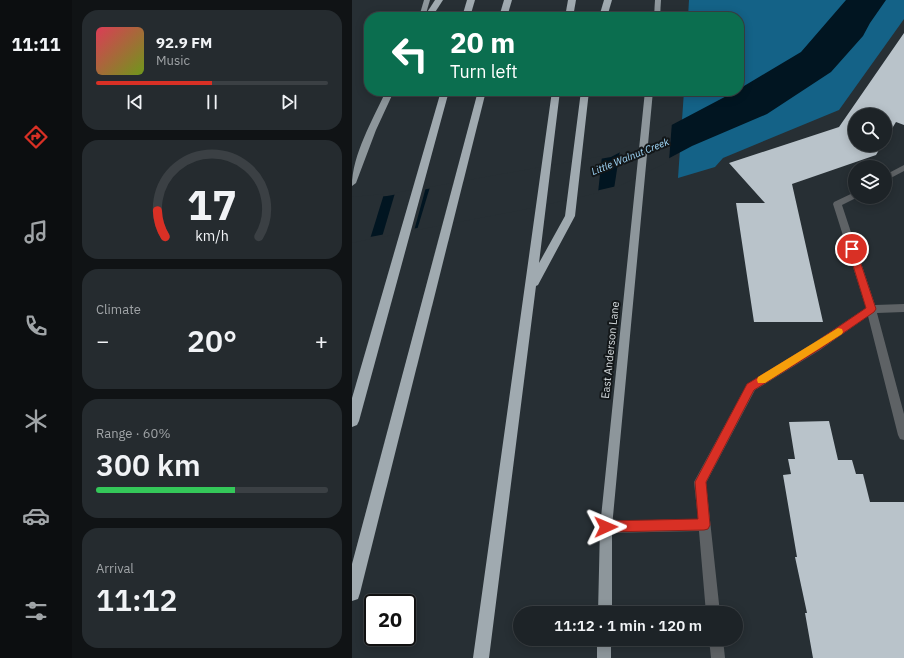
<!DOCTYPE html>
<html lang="en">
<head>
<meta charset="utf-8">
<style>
	body { margin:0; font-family:"IBM Plex Sans",sans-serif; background:#252b2f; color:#f1f3f6; height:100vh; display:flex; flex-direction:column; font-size:15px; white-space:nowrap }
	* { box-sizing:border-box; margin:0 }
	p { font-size:13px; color:#a0a4a7 }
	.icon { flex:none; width:22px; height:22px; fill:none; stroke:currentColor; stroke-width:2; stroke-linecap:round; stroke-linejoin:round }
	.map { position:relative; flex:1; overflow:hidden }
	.drawer { display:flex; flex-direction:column; gap:10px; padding:10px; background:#101315; width:280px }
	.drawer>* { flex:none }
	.hud { position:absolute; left:12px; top:12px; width:380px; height:84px; border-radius:16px; box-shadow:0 2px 10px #0003,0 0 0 1px #3b4044; background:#0b6e4f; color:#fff; overflow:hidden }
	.buttons { position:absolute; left:496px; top:108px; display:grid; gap:8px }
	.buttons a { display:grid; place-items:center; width:44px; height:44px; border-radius:50%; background:#1d2327; box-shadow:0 2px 10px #0003,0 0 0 1px #3b4044; font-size:20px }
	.speed { position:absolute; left:12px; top:594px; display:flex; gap:8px; font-size:20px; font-weight:700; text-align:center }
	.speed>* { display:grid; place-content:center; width:52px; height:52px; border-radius:50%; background:#1d2327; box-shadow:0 2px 10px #0003,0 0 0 1px #3b4044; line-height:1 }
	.speed .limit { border:2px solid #111; border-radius:6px; background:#fff; color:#111 }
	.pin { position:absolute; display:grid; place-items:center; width:34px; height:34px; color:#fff; margin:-17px; border:2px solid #fff; border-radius:50%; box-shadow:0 1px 4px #0007 }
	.me { position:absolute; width:44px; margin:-22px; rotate:89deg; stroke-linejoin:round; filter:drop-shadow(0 0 3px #0008) }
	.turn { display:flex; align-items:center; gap:14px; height:84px; padding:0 20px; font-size:18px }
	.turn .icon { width:52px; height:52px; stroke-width:2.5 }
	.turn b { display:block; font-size:28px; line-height:34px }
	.big { font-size:30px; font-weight:600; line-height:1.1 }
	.drawer .widget { flex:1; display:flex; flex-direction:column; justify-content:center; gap:6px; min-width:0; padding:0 14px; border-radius:16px; background:#252b2f }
	.drawer .dial { align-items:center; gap:0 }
	.dial svg { height:104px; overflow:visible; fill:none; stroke:#3b4044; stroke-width:7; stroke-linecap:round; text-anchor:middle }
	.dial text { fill:#f1f3f6; stroke:none }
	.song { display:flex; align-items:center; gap:12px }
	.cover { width:48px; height:48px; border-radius:6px; background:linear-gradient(135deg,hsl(350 70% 55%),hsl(80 70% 35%)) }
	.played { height:4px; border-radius:2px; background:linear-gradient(90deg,#d93025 50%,#3b4044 50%) }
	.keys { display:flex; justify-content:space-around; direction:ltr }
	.heat { display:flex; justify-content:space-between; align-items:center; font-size:22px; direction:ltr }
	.charge { height:6px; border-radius:3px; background:linear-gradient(90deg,#34c759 60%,#3b4044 0) }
	.trip { position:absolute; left:161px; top:606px; width:230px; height:40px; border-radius:20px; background:#1d2327; box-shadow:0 2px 10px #0003,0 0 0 1px #3b4044; font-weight:600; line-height:40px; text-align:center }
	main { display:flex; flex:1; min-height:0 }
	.tab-bar { display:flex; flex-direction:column; width:72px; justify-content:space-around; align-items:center; background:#0c0e10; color:#a0a4a7 }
	.tab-bar .icon { width:28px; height:28px }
	.tab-bar .active { color:#d93025 }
	.tab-bar b { font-size:18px; color:#f1f3f6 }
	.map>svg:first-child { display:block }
	.forest { fill:#146287 }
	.water { fill:#011521 }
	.pier { fill:#272f34 }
	.building { fill:#b9c3ca }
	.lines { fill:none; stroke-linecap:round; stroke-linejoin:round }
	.minor { fill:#5e6265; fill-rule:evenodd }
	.major { fill:#8d969b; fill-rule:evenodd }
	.highway { fill:#a0aab0; fill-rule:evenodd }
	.route { fill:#d93025; stroke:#8d1f18 }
	.slow { fill:#f59e0b }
	.labels { text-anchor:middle; stroke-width:4; stroke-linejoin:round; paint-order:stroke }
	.far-water-label { font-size:10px; font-style:italic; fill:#a3dafc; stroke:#131719 }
	.street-label { font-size:11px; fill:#d8dee1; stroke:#131719 }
</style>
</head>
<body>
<main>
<nav class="tab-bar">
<b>11:11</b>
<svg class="icon active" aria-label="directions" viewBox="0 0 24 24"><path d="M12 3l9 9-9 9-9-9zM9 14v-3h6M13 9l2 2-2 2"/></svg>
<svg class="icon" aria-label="music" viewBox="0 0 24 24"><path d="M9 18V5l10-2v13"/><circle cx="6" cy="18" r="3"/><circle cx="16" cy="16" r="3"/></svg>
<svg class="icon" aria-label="phone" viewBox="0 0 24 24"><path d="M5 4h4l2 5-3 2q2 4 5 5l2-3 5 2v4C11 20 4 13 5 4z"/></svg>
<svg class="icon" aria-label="climate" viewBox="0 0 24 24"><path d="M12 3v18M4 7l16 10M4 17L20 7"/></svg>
<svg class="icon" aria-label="car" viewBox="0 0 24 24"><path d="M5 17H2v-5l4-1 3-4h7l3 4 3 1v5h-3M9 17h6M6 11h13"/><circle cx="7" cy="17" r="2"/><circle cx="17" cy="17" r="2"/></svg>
<svg class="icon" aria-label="filters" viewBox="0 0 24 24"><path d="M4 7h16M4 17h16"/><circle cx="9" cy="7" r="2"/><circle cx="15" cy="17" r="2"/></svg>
</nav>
<section class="drawer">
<div class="widget">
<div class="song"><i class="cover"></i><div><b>92.9 FM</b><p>Music</p></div></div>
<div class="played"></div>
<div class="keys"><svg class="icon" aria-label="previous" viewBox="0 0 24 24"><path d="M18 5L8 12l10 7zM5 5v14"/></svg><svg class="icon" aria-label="pause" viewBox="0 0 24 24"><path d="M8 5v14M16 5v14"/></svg><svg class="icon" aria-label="next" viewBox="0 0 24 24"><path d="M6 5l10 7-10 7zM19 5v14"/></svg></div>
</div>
<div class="widget dial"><svg viewBox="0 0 100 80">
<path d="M14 69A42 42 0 1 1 86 69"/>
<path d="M14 69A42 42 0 0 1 8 49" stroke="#d93025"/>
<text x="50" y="56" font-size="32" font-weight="700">17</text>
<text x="50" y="72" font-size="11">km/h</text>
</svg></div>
<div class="widget"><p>Climate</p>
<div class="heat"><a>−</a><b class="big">20°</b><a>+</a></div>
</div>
<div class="widget"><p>Range · 60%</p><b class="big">300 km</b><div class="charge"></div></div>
<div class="widget"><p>Arrival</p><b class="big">11:12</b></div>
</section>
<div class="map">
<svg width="552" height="658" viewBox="0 0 552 658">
	<rect width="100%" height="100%" fill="#272f34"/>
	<polygon class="forest" points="337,0 552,0 552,19 487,110 371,158 363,167 326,178 332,91 387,91 387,17 336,17"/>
	<polygon class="water" points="494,0 534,0 518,23 511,36 479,72 415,114 340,146 265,186 170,208 18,237 0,199 35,196 259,157 384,91 387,91 387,89 449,52"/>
	<g class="pier">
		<polygon points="320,122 317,161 262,189 268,150"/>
		<polygon points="250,156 246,193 170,210 65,230 78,187"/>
		<polygon points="74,187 62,231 30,237 43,193"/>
		<polygon points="32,194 18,239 0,243 0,197"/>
	</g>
	<g class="building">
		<polygon points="552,33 552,125 544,122 533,140 533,115 503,115 503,145 530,145 524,155 440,184 471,322 402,322 384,203 413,203 377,163 487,127"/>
		<polygon points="477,421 486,460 500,460 504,474 511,474 518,502 552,502 552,658 461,658 453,613 455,613 443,557 445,557 431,475 439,474 436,459 443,459 437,422"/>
	</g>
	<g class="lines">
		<g class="minor">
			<polygon points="552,165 552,171 533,181 533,175"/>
			<polygon points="503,192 503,197 506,197 490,205 523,305 552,304 552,312 525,313 552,414 552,440 548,439 546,435 516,316 468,350 403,390 354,483 368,613 354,613 347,531 254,533 250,531 248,527 250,523 254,521 346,519 342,482 395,384 460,344 514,308 481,204 482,202"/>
			<polygon points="357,639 371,639 373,658 359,658"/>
		</g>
		<g class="major">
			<polygon points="72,0 78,0 73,17 67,17"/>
			<polygon points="303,0 309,0 308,17 302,17"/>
			<path d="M 34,91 L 42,91 L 24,130 L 4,183 L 0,186 C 0,155 21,119 34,91 Z"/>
			<polygon points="293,91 301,91 260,527 260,613 246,613 248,527"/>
			<rect x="245" y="639" width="14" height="19"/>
		</g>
		<g class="highway">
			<polygon points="83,0 91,0 80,17 72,17"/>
			<polygon points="115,0 123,0 118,17 110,17"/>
			<polygon points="152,0 160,0 155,17 147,17"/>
			<polygon points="216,0 224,0 221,17 213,17"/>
			<polygon points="252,0 260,0 255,17 247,17"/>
			<polygon points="89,91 97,91 7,421 5,425 0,427 0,398"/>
			<polygon points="126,91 134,91 8,593 6,599 0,601 0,564"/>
			<polygon points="200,91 208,91 187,263 213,216 229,91 237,91 223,216 186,285 184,286 137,658 121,658"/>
		</g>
	</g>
	<polygon class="route" points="500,246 504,249 524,309 522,312 468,349 402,390 354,482 358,525 356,529 352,530 254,532 250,531 249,527 250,523 254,521 346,519 343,482 395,384 461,344 514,308 496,249"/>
	<polygon class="slow" points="486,328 490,329 491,332 490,334 413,383 406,383 405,380 406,377"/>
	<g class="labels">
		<g class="far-water-label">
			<text transform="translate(278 156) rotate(-22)" y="4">Little Walnut Creek</text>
		</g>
		<g class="street-label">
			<text transform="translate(258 350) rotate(-84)" y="4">East Anderson Lane</text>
		</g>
	</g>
</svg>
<div class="buttons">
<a><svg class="icon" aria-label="search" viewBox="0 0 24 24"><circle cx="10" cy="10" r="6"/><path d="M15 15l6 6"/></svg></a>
<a><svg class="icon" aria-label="layers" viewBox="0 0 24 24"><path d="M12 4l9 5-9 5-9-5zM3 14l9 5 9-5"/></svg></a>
</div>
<div class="speed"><div class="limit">20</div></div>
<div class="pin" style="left:500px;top:249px;background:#d93025"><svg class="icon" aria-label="arrive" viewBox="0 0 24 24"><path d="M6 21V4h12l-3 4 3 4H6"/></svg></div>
<svg class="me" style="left:254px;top:527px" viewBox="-20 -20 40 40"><path d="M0-17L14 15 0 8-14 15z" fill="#d93025" stroke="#fff" stroke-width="4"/></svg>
<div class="trip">11:12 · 1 min · 120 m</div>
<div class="hud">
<div class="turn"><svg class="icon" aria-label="left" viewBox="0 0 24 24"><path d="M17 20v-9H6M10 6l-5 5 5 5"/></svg><div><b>20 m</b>Turn left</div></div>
</div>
</div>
</main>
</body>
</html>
